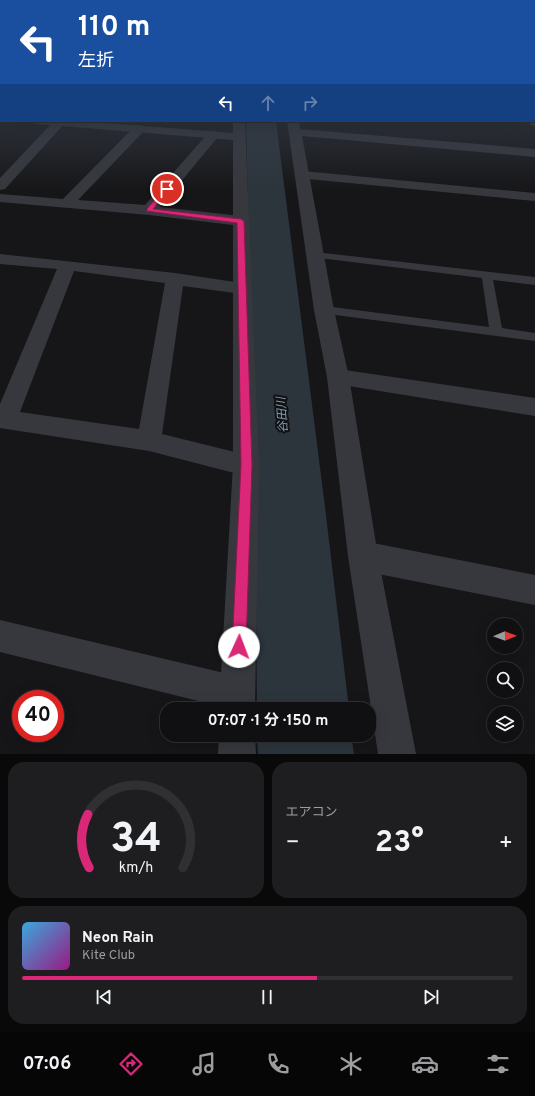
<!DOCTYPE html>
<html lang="ja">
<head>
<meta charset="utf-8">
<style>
	body { margin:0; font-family:Overpass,"Noto Sans JP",sans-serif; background:#1e1e20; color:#f1f3f6; height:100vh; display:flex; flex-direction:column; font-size:15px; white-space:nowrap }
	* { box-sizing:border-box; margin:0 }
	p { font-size:13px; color:#9c9d9f }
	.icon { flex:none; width:22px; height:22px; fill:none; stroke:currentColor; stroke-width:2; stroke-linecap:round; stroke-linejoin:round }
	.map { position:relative; height:754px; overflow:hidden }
	.sheet { display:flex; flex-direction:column; gap:8px; padding:8px; background:#09090a; flex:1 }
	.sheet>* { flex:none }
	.guide { position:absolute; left:0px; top:0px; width:535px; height:122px; box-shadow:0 4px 16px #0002,0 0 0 1px #303032; background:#1a4fa0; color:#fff; overflow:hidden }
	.needle { width:26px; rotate:89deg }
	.buttons { position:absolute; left:487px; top:618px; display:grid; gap:8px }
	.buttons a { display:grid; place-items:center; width:36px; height:36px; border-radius:50%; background:#101012; box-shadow:0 4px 16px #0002,0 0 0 1px #303032; font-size:20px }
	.speed { position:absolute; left:12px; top:690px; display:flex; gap:8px; font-size:20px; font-weight:700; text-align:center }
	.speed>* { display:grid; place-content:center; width:52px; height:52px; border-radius:50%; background:#101012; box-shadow:0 4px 16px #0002,0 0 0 1px #303032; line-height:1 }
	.speed .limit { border:6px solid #d22; background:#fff; color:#111 }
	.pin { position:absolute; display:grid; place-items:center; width:34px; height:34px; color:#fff; margin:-17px; border:2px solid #fff; border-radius:50%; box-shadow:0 1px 4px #0007 }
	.me { position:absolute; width:44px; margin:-22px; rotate:2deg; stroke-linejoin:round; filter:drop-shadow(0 0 3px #0008) }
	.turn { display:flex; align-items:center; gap:14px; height:84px; padding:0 12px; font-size:18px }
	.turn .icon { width:52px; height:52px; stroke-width:2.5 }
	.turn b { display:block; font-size:28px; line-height:34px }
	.lanes { display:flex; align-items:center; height:38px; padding:0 12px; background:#0003; justify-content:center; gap:20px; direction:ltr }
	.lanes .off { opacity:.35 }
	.big { font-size:30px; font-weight:700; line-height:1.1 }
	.sheet .tile { flex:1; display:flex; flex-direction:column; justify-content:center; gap:6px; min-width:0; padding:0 14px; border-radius:16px; background:#1e1e20 }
	.sheet .dial { align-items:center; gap:0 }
	.dial svg { height:104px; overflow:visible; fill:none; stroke:#303032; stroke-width:7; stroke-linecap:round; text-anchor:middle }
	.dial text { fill:#f1f3f6; stroke:none }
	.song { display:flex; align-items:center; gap:12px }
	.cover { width:48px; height:48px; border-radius:6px; background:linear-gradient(135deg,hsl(200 70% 55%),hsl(310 70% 35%)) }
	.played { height:4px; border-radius:2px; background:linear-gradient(90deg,#db2777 60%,#303032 60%) }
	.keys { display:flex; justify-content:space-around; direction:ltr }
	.heat { display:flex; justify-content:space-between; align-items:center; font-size:22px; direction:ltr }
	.sheet .tiles { flex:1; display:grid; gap:8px; grid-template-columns:1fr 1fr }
	.tile:last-child { grid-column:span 2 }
	.trip { position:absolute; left:160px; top:702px; width:216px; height:40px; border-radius:16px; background:#101012; box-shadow:0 4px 16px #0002,0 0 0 1px #303032; font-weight:700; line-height:40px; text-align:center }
	.tab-bar { display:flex; height:64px; justify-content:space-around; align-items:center; background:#060607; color:#9c9d9f }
	.tab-bar .icon { width:28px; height:28px }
	.tab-bar .active { color:#db2777 }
	.tab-bar b { font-size:18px; color:#f1f3f6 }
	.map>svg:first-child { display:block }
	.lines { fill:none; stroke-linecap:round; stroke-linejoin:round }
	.river { fill:#2c353c; fill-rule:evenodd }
	.service { fill:#37383d; fill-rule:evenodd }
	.minor { fill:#37383d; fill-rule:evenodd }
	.tertiary { fill:#37383d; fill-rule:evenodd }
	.route { fill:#db2777; stroke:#8e194d }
	.labels { text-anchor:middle; stroke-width:4; stroke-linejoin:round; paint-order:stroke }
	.water-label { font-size:12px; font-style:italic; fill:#7f9bb3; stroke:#111113 }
</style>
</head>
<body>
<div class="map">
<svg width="535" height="754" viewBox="0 0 535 754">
	<rect width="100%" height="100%" fill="#161618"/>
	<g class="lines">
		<g class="river">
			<polygon points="246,121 276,121 325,507 349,709 257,709 255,507"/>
			<polygon points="257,735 351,735 354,754 258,754"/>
		</g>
		<polygon class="service" points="315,252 535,277 535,285 493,280 502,328 535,333 535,341 320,313 318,310 324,306 489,327 482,278 311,257 310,255"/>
		<g class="minor">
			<polygon points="534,118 535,118 535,126 531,125 527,121 534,121"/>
			<polygon points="54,121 63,121 65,123 5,189 0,190 0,178"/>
			<polygon points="139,125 143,126 145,129 143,132 78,200 145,205 209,132 213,131 219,135 217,138 160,207 241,216 247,218 249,221 247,224 241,226 149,215 0,202 0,194 63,199 135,126"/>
			<polygon points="303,171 535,193 535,201 298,178 296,175 298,172"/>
			<path d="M 0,254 L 175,273 L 248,284 L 251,288 L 248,292 L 242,294 L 183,286 L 162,434 L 255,457 L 259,465 L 255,473 L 246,476 L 149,451 L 0,428 L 0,404 L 57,269 L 0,264 ZM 74,271 L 165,283 L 139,429 L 20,412 Z"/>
			<polygon points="338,369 535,398 535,416 330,383 327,377 330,371"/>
			<polygon points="363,541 535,575 535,605 363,571 353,566 348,556 353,546"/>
			<polygon points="0,620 237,676 249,681 254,693 249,705 240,709 231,709 0,652"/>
		</g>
		<g class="tertiary">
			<polygon points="0,87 1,87 0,94"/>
			<polygon points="31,121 81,121 233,133 233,121 245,121 259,465 255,709 219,709 233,465 233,140 37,124"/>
			<polygon points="287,121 299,121 300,129 535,149 535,157 302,136 334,310 349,377 378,556 416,754 378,754 348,556 327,377 314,310"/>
			<polygon points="219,735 255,735 256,754 218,754"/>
		</g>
	</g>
	<linearGradient id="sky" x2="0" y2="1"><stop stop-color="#0c0c0d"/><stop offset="0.45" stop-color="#363c48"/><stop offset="1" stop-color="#363c48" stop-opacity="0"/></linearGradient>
	<rect width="535" height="192" fill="url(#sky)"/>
	<polygon class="route" points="165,187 170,189 153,209 241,219 244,221 252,465 246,647 244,652 239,654 234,652 232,647 241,465 237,223 147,211 147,209"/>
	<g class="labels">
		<g class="water-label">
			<text transform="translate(282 415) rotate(-94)" y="4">谷田川</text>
		</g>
	</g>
</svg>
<div class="buttons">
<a><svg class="needle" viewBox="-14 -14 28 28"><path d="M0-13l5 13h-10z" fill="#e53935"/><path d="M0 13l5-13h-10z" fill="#9c9d9f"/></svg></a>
<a><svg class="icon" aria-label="search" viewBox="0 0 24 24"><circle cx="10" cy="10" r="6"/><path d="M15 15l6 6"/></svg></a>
<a><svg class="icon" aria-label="layers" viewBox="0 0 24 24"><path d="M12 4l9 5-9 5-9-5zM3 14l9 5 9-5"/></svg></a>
</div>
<div class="speed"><div class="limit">40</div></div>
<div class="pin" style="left:167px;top:189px;background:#d93025"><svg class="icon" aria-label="arrive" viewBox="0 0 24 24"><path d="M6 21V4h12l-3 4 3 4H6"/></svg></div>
<svg class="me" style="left:239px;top:647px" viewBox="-20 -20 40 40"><circle r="19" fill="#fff"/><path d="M0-13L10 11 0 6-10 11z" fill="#db2777"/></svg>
<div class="trip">07:07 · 1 分 · 150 m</div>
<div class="guide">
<div class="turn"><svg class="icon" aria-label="left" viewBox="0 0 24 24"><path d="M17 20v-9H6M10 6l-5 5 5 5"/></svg><div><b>110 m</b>左折</div></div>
<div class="lanes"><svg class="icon" aria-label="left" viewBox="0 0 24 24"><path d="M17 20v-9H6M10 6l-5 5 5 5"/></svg><svg class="icon off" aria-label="ahead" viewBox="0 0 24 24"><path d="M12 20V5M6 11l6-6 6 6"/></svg><svg class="icon off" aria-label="right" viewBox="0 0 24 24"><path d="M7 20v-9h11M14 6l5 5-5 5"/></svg></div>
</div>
</div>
<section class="sheet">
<div class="tiles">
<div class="tile dial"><svg viewBox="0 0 100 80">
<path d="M14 69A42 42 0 1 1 86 69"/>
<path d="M14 69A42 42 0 0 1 13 28" stroke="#db2777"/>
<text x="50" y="56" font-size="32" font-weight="700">34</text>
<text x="50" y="72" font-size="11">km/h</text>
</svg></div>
<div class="tile"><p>エアコン</p>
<div class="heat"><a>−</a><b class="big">23°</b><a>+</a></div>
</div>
<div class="tile">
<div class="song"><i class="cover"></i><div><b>Neon Rain</b><p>Kite Club</p></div></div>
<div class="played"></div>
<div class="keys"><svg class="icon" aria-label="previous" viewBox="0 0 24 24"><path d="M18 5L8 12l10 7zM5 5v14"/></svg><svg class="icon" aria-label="pause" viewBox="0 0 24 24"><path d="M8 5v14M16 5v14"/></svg><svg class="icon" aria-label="next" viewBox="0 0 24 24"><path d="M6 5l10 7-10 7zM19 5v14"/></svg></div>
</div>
</div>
</section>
<nav class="tab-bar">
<b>07:06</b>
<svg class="icon active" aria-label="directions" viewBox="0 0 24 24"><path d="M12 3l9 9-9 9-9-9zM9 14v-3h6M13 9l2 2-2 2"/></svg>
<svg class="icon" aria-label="music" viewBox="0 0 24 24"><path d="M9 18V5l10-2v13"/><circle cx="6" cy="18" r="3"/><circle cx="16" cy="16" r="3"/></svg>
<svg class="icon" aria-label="phone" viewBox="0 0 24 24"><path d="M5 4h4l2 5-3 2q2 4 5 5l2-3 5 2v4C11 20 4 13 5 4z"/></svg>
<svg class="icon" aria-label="climate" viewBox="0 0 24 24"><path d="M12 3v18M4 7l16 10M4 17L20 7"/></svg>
<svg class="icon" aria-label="car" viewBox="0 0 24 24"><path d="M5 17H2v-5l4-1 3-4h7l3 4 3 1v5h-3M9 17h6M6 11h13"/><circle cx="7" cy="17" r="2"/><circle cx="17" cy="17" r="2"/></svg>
<svg class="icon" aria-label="filters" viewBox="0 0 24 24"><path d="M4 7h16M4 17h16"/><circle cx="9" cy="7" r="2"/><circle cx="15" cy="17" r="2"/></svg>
</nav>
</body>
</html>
